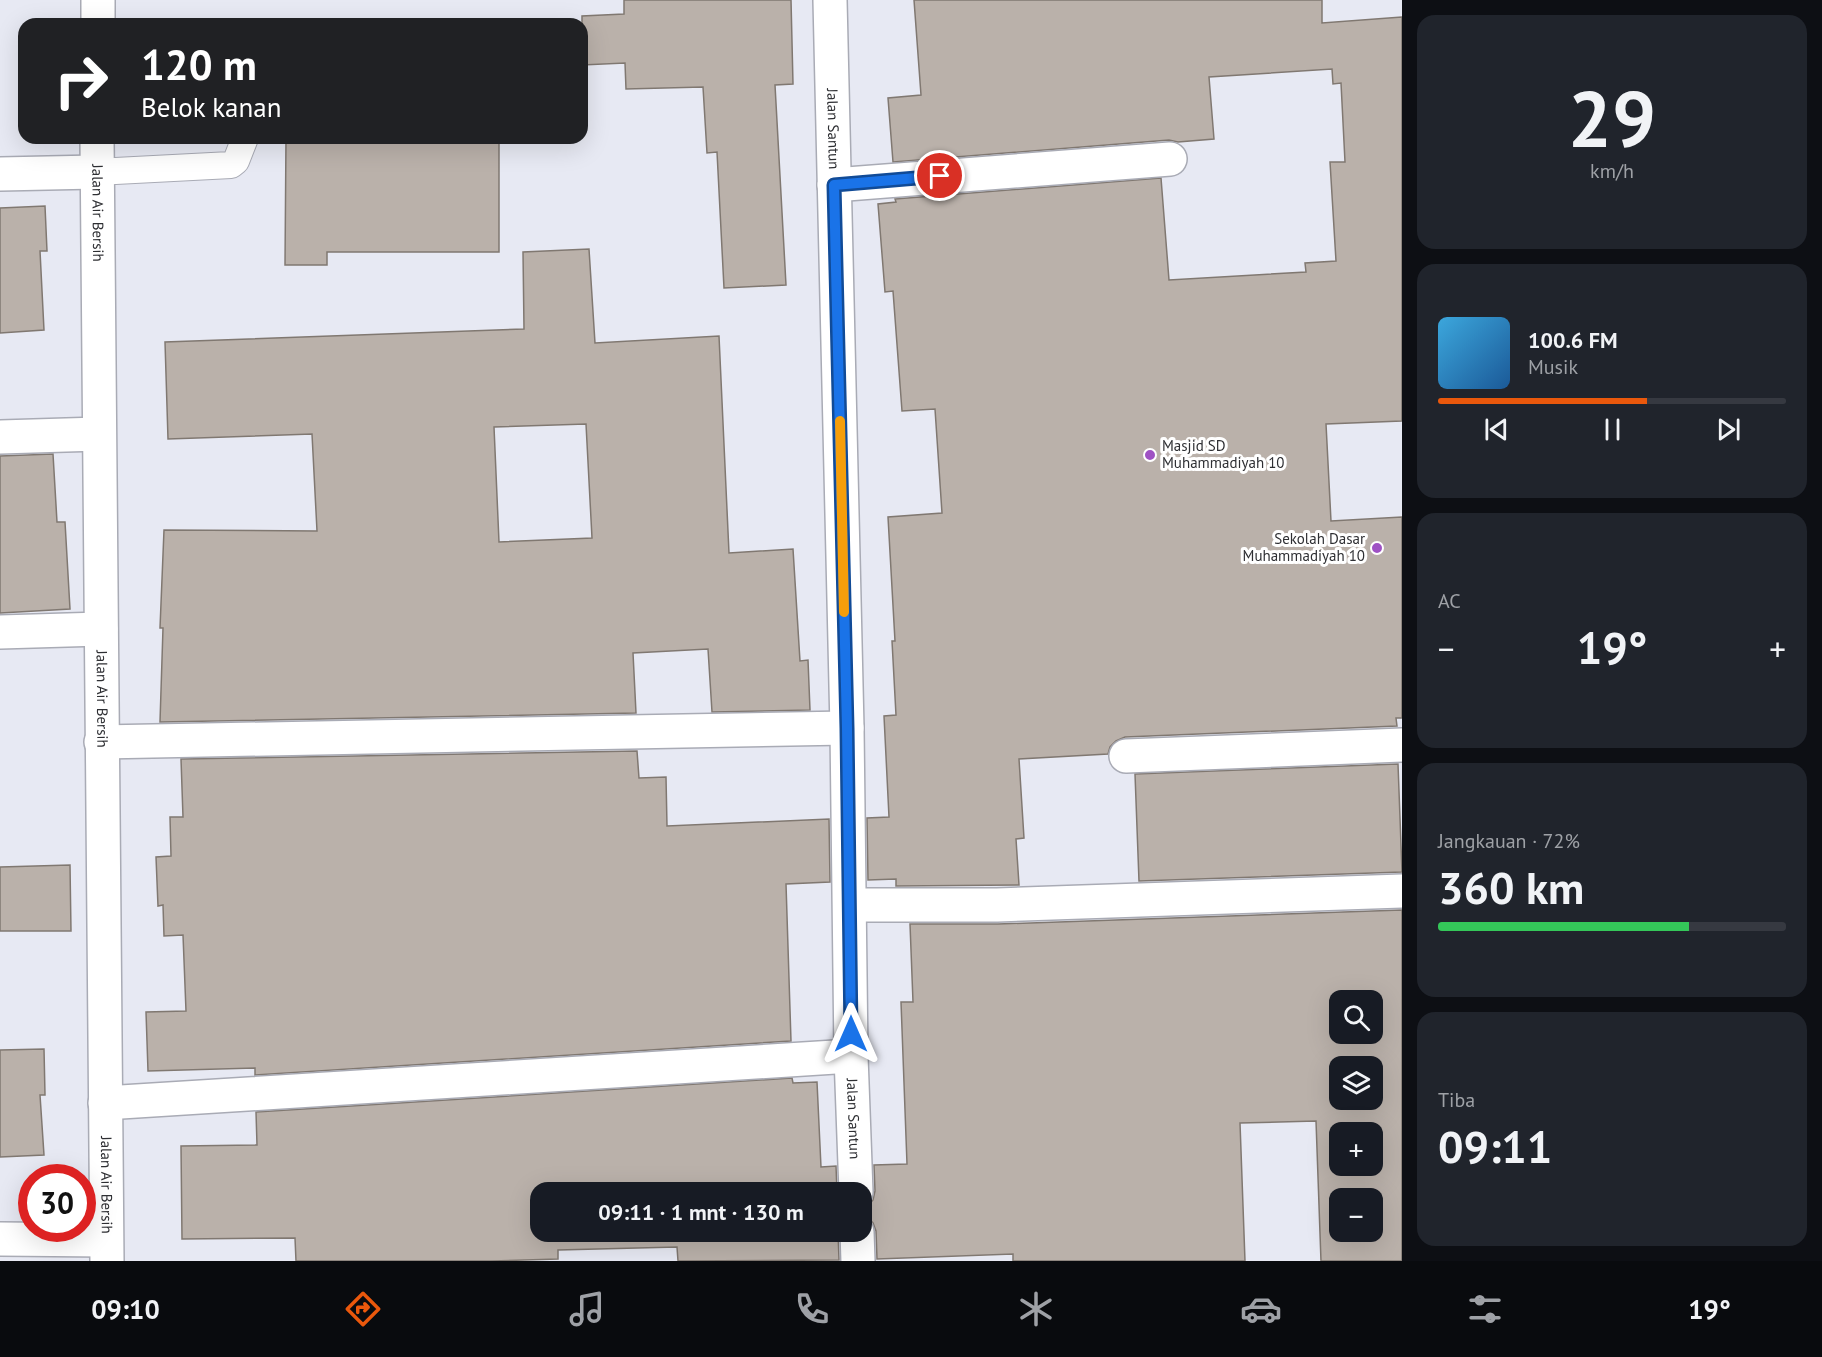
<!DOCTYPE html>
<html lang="id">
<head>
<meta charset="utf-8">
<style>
	body { margin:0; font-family:"PT Sans",sans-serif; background:#20242c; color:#f1f3f6; height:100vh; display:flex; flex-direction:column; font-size:22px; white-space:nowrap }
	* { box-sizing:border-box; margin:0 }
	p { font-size:20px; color:#9ea1a6 }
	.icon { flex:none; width:33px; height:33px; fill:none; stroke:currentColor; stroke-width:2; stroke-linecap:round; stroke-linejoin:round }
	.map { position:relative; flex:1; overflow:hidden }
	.side { display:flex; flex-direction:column; gap:15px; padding:15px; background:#0d0f14; width:420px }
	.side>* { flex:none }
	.banner { position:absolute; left:18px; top:18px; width:570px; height:126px; border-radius:18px; box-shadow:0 6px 24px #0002; background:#202124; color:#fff; overflow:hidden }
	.tools { position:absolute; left:1329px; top:990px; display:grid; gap:12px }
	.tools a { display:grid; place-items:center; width:54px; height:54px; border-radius:12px; background:#171b24; box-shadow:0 6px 24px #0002; font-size:30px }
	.speed { position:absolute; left:18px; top:1164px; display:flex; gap:12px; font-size:30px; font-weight:700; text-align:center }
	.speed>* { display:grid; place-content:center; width:78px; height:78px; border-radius:50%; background:#171b24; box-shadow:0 6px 24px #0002; line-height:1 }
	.speed .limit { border:9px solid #d22; background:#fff; color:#111 }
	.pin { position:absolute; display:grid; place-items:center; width:51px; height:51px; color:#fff; margin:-26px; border:3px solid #fff; border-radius:50%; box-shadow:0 2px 6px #0007 }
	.me { position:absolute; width:66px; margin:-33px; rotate:0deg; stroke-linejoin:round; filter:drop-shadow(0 0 4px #0008) }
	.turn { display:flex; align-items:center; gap:21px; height:126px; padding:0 24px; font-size:27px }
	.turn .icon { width:78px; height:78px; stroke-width:2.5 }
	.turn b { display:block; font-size:42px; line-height:51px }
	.big { font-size:45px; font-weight:800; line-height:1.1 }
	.side .tile { flex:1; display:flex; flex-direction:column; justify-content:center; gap:9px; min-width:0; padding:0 21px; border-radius:18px; background:#20242c }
	.side .dial { align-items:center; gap:0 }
	.dial b { font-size:78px; line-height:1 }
	.song { display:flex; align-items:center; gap:18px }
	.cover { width:72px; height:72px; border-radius:9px; background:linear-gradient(135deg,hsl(200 70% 55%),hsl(210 70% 35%)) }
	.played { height:6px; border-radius:3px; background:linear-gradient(90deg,#ea580c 60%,#363941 60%) }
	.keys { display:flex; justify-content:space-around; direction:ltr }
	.heat { display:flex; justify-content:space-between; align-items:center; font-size:33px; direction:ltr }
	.charge { height:9px; border-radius:4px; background:linear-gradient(90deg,#34c759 72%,#363941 0) }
	.trip { position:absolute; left:530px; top:1182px; width:342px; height:60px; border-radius:18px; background:#171b24; box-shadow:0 6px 24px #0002; font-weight:800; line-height:60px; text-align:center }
	.tabs { display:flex; height:96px; justify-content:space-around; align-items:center; background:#090b0e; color:#9ea1a6 }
	.tabs .icon { width:42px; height:42px }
	.tabs .selected { color:#ea580c }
	.tabs b { font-size:27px; color:#f1f3f6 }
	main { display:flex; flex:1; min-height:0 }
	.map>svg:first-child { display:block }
	.building { fill:#bab1aa; stroke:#807871; stroke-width:1.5; fill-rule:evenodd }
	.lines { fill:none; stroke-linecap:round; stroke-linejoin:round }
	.lane-casing { stroke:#a9abb5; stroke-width:28 }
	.street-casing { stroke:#a9abb5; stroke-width:36 }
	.lane { stroke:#fff; stroke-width:26 }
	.street { stroke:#fff; stroke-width:33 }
	.route-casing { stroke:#114b97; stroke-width:15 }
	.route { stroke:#1a73e8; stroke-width:10 }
	.slow { stroke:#f59e0b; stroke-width:10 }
	.poi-dot { fill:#9f52c4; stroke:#fff; stroke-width:2 }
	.labels { text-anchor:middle; stroke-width:6; stroke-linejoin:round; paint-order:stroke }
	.street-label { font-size:15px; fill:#2e2f33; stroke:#fff }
	.poi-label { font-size:15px; fill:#2e2f33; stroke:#fff; text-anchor:start }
</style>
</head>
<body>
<main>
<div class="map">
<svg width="1402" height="1261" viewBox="0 0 1402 1261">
	<rect width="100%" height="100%" fill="#e7e9f3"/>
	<g class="building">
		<polygon points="624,0 791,0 793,84 775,85 786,285 724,288 717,152 707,153 703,87 626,89 625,63 582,65 582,16 624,14"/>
		<polygon points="914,0 1322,0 1322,23 1402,17 1402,421 1326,424 1331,521 1402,517 1402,718 1396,718 1397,726 1125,737 1116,741 1110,747 1108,754 1019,759 1024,838 1016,839 1019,885 896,886 896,879 868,880 867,818 889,817 884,716 896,715 892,641 895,641 888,517 942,513 935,409 902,411 893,291 885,292 878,204 896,202 895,199 1161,178 1169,280 1306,272 1305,263 1336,261 1330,162 1345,162 1341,83 1333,84 1332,69 1209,77 1214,139 1178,142 1169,140 893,162 888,98 921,95"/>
		<polygon points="286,138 475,138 475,141 499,141 499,252 327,252 327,265 285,265"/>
		<polygon points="45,206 47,251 40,251 44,330 0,333 0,208"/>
		<path d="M 589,249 L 595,343 L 719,336 L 729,553 L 793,549 L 800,661 L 808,660 L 810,710 L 712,712 L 708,649 L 633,653 L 636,713 L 160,722 L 163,628 L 160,628 L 164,530 L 317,531 L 312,434 L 168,439 L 165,342 L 524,329 L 523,252 ZM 586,424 L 592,538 L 499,542 L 494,427 Z"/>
		<polygon points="53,454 57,522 65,522 70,609 0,613 0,456"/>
		<polygon points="637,751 639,778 666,777 667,826 829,819 830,882 786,884 791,1041 255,1075 255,1068 148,1071 146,1012 186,1011 183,935 164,936 163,905 158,906 156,857 171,856 170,817 183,817 181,759"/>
		<polygon points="1398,764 1402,872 1139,881 1135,774"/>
		<polygon points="70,865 71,931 0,931 0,867"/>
		<path d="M 1402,910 L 1402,1261 L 1321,1261 L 1316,1121 L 1240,1123 L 1245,1261 L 1013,1261 L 1013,1254 L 877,1259 L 876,1231 L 873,1223 L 866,1216 L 861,1214 L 861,1209 L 866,1208 L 873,1200 L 875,1191 L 874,1165 L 907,1164 L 901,1002 L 913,1002 L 910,924 L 998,924 ZM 1340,1000 L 1372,1000 L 1372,1034 L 1340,1034 ZM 1340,1066 L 1372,1066 L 1372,1100 L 1340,1100 ZM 1340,1132 L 1372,1132 L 1372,1166 L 1340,1166 ZM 1340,1198 L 1372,1198 L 1372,1232 L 1340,1232 Z"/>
		<polygon points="44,1049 45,1095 40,1095 44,1155 0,1157 0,1050"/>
		<polygon points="792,1078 793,1083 817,1082 821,1167 836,1166 837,1192 540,1192 540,1232 838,1232 839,1260 678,1261 677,1247 558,1250 558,1259 491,1261 296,1261 295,1238 182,1239 181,1146 257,1145 256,1112"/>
	</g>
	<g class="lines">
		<g class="lane-casing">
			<polyline id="lane" points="96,172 231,165 236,161 245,138"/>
		</g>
		<g class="street-casing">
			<g id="street">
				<path id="s1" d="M 830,0 L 847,728 L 851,1056 L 856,1192"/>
				<polyline points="98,24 98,0"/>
				<path id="s2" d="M 97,138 L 107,1261"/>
				<polyline points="0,174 96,172"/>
				<polyline points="834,185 1170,159"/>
				<polyline points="0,437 99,434"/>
				<polyline points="0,632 101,629"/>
				<polyline points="101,742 847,728"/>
				<polyline points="1126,756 1402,745"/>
				<polyline points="850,905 997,905 1402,891"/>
				<polyline points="105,1103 851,1056"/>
				<polyline points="857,1232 858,1261"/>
				<polyline points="0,1239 106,1240"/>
			</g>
		</g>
		<use href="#lane" class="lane"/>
		<use href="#street" class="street"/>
	</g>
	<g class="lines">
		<g class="route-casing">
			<polyline id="route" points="851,1034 847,728 834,185 940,176"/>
		</g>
		<use href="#route" class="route"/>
		<polyline class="slow" points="840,421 844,612"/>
	</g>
	<g class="poi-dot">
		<circle cx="1150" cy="455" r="6"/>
		<circle cx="1377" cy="548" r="6"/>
	</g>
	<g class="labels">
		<g class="street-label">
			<text dy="5" stroke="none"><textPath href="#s1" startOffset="129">Jalan Santun</textPath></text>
			<text dy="5" stroke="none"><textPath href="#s2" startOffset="75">Jalan Air Bersih</textPath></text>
			<text dy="5" stroke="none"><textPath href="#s2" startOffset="561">Jalan Air Bersih</textPath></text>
			<text dy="5" stroke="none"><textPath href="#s1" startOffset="1119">Jalan Santun</textPath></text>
			<text dy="5" stroke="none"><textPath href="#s2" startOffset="1047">Jalan Air Bersih</textPath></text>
		</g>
		<g class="poi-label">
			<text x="1162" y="451">Masjid SD<tspan x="1162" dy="17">Muhammadiyah 10</tspan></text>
			<text x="1365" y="544" text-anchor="end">Sekolah Dasar<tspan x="1365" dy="17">Muhammadiyah 10</tspan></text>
		</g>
	</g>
</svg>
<div class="tools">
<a><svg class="icon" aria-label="search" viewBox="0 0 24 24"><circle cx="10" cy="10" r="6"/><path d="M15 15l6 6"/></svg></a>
<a><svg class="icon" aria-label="layers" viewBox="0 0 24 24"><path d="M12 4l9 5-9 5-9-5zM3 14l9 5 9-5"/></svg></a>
<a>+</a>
<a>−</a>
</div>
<div class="speed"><div class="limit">30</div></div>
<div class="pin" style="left:940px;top:176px;background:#d93025"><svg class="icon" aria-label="arrive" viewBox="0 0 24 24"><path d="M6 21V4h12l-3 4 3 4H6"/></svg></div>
<svg class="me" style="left:851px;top:1034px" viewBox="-20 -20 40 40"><path d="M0-17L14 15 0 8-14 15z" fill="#1a73e8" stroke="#fff" stroke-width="4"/></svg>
<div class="trip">09:11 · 1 mnt · 130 m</div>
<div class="banner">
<div class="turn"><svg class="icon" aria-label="right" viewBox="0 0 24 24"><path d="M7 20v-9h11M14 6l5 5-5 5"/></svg><div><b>120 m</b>Belok kanan</div></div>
</div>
</div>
<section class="side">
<div class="tile dial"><b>29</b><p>km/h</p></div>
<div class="tile">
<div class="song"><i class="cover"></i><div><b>100.6 FM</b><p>Musik</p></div></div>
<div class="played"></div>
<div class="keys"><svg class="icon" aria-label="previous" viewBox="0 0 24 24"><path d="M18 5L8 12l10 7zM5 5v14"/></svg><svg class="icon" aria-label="pause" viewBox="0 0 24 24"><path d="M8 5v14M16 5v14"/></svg><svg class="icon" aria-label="next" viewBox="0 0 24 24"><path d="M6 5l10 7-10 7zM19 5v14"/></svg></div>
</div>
<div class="tile"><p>AC</p>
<div class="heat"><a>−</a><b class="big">19°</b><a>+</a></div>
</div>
<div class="tile"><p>Jangkauan · 72%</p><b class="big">360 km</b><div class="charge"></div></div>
<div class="tile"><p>Tiba</p><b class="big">09:11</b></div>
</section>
</main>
<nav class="tabs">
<b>09:10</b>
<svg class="icon selected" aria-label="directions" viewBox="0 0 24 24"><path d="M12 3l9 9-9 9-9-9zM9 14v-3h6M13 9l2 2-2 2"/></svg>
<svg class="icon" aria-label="music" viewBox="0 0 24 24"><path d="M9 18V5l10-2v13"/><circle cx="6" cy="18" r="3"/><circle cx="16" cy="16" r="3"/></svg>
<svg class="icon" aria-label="phone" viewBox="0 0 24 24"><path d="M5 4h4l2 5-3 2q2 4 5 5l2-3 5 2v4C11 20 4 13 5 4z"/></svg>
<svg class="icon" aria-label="climate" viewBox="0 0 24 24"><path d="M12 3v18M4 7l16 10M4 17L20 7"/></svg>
<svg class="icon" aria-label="car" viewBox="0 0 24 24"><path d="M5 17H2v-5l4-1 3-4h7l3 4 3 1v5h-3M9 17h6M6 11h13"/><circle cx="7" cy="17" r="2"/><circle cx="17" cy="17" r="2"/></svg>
<svg class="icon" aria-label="filters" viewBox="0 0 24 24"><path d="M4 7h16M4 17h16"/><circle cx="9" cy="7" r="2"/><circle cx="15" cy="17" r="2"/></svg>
<b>19°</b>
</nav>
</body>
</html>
